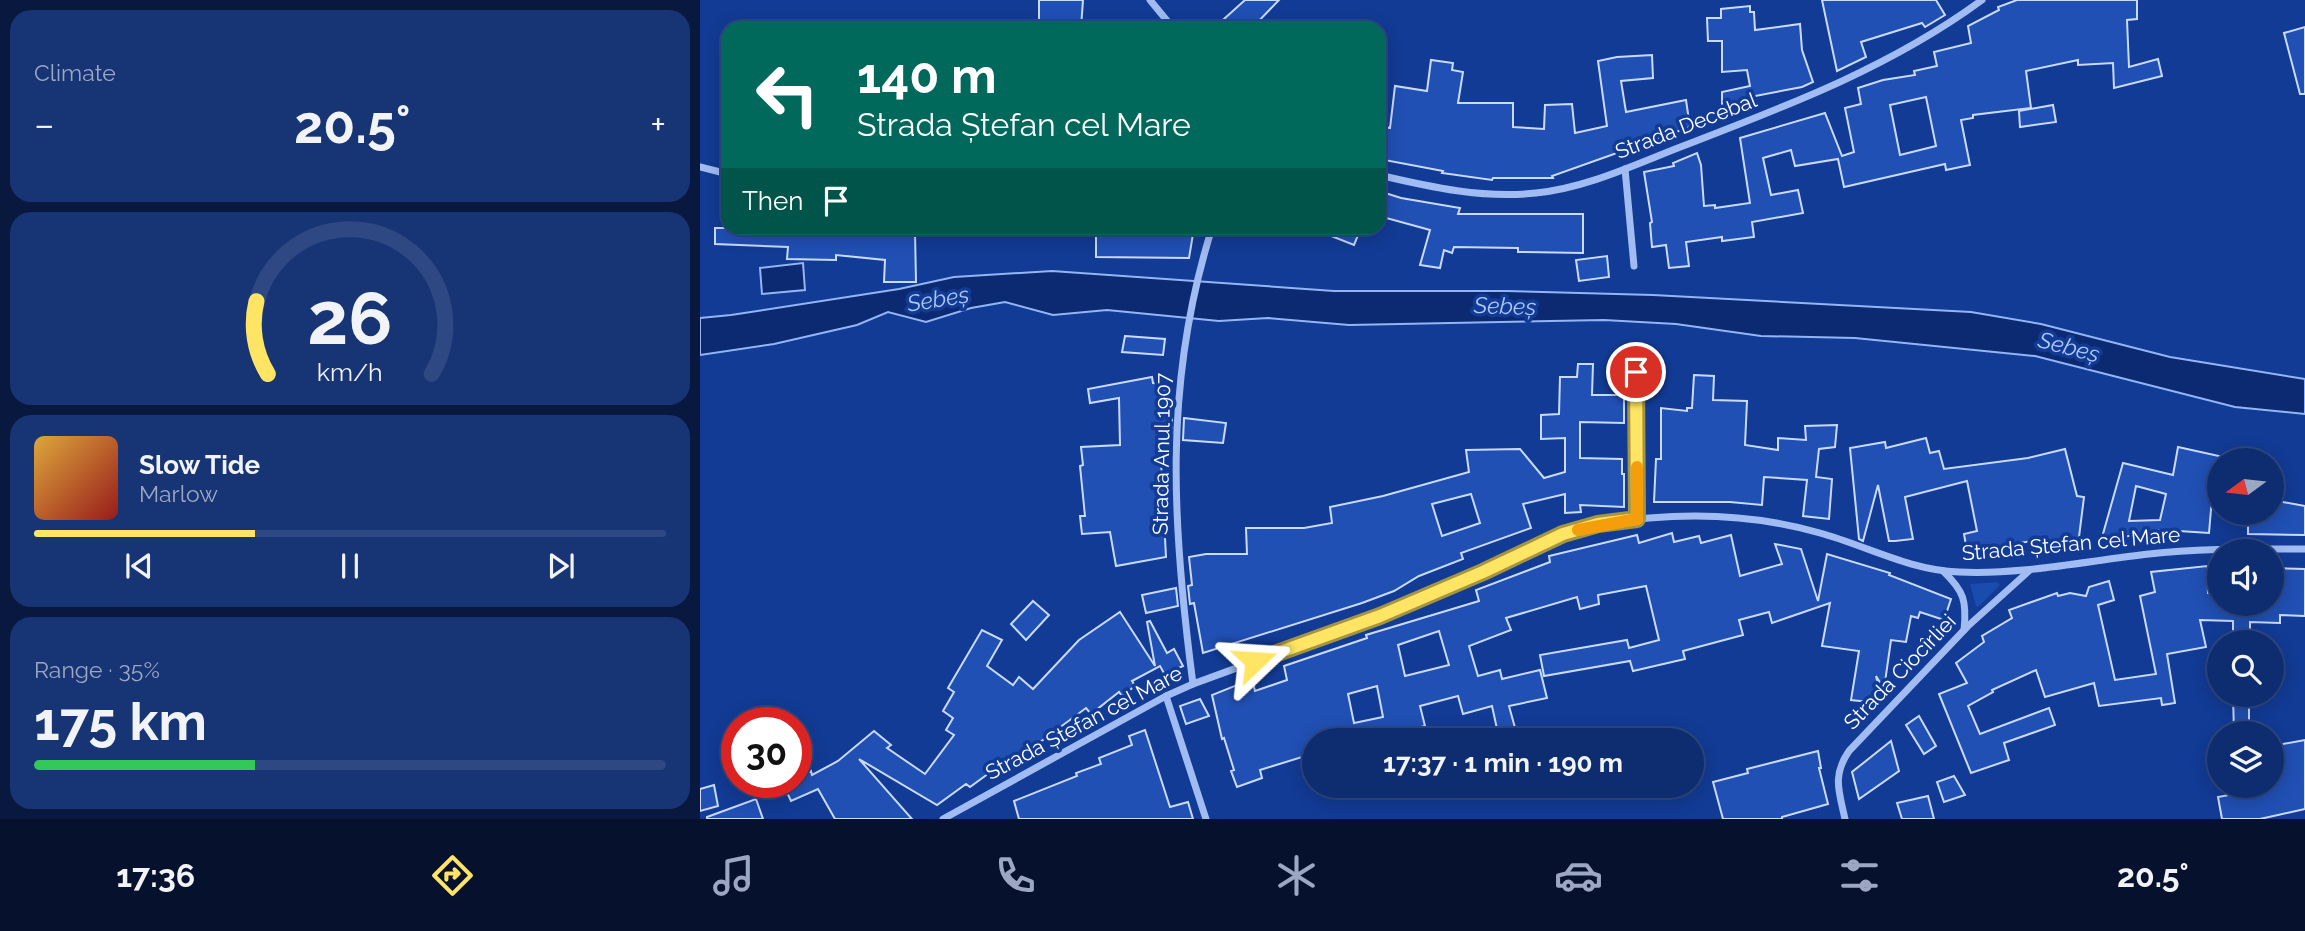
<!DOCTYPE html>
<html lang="en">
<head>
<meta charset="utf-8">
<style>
	body { margin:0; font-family:Raleway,sans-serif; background:#173475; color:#f1f3f6; height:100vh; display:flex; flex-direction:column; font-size:26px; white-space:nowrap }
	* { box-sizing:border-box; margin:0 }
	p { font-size:23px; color:#9ba7c3 }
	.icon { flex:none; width:38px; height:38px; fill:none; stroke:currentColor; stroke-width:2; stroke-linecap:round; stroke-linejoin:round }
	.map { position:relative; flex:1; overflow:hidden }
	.side { display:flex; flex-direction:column; gap:10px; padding:10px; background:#08183e; width:700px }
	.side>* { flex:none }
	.top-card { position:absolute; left:21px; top:21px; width:665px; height:214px; border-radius:21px; box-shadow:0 4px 18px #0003,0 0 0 2px #2e4883; background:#00695c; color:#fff; overflow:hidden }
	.needle { width:46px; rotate:255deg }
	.tools { position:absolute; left:1507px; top:448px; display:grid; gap:14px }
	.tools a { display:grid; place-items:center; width:77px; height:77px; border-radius:50%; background:#0e2c70; box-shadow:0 4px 18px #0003,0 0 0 2px #2e4883; font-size:35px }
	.speed { position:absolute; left:21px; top:707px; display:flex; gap:14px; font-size:35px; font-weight:700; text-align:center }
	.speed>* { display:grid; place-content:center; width:91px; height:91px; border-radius:50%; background:#0e2c70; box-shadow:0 4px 18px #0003,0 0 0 2px #2e4883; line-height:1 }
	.speed .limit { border:10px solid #d22; background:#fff; color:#111 }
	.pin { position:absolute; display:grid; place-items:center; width:60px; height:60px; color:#fff; margin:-30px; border:4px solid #fff; border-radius:50%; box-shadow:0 2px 7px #0007 }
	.me { position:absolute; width:77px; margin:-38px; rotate:70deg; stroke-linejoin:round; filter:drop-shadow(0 0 5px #0008) }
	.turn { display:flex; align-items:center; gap:24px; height:147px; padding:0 21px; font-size:32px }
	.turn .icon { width:91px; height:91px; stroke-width:2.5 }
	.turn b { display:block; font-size:49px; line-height:60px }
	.then { display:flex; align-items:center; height:66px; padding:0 21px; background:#0003; gap:14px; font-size:26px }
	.big { font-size:52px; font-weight:700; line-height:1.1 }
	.side .tile { flex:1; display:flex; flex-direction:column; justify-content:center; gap:10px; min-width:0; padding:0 24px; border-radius:21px; background:#173475 }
	.side .dial { align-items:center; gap:0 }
	.dial svg { height:182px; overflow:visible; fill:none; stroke:#2e4883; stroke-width:7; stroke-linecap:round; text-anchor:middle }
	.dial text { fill:#f1f3f6; stroke:none }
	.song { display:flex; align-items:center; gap:21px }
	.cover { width:84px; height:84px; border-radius:10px; background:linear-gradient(135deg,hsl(40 70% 55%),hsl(0 70% 35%)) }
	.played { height:7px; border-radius:4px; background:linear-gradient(90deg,#ffe563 35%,#2e4883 35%) }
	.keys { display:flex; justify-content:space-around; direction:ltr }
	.heat { display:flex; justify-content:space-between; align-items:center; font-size:38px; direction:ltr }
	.charge { height:10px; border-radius:5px; background:linear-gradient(90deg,#34c759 35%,#2e4883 0) }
	.trip { position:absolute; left:602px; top:728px; width:402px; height:70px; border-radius:35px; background:#0e2c70; box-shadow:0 4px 18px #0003,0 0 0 2px #2e4883; font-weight:700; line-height:70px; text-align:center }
	.tab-bar { display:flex; height:112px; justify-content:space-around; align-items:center; background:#06122d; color:#9ba7c3 }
	.tab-bar .icon { width:49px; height:49px }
	.tab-bar .selected { color:#ffe563 }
	.tab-bar b { font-size:32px; color:#f1f3f6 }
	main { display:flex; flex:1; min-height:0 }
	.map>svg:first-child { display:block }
	.green { fill:#1a4baf }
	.water { fill:#0b2a71; stroke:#93b5f6; stroke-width:2 }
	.building { fill:#2050b4; stroke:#c9dafd; stroke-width:2; fill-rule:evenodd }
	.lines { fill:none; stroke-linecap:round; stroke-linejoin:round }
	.street { stroke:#a1bcf3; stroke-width:7 }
	.route-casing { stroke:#a69540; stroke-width:18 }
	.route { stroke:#ffe563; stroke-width:12 }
	.slow { stroke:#f59e0b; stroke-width:12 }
	.labels { text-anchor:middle; stroke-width:7; stroke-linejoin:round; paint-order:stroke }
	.street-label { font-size:21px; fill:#fff; stroke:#123b95 }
	.water-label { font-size:23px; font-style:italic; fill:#aec7f9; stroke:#123b95 }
</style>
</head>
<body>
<main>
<section class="side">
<div class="tile"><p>Climate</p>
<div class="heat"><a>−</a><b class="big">20.5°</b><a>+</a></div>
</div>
<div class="tile dial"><svg viewBox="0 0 100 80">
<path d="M14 69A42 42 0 1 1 86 69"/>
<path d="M14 69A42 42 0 0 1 9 37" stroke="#ffe563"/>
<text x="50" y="56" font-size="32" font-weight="700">26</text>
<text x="50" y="72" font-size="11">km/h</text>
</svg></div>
<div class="tile">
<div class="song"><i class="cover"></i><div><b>Slow Tide</b><p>Marlow</p></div></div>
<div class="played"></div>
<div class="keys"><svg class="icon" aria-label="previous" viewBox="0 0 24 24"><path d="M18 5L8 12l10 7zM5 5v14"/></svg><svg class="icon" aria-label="pause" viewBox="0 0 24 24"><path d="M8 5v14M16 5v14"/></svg><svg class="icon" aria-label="next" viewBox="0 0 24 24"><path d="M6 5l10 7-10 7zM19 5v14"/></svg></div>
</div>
<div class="tile"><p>Range · 35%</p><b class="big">175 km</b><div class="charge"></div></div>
</section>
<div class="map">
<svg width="1605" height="819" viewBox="0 0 1605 819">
	<rect width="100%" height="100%" fill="#123b95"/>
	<polygon class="green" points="1297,582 1300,585 1278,607 1276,606 1270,584"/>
	<g class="water">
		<polygon points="103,263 105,290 62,294 60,268"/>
		<polygon points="352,271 634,291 807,291 953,295 1271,312 1341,324 1470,357 1605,379 1605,414 1535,407 1335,356 1155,338 1061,336 976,324 904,320 649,325 568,318 519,321 407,310 353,315 305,302 271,308 226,322 188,312 157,325 74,344 0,355 0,318 31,315 199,289 254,277"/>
	</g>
	<g class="building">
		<polygon points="339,0 383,0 381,28 339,28"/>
		<polygon points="545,0 579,0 552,28 514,28"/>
		<polygon points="1122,0 1236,0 1245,15 1225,27 1222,23 1161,42 1166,57 1137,71"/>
		<path d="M 1317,0 L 1437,0 L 1437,19 L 1427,20 L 1429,67 L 1458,59 L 1462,76 L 1414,88 L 1413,63 L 1378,65 L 1378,60 L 1326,71 L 1331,108 L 1273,115 L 1273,118 L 1261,120 L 1270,165 L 1246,170 L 1245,164 L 1144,187 L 1138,159 L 1095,166 L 1091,150 L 1063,158 L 1071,195 L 1098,190 L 1103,213 L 1052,222 L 1054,237 L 1022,241 L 1022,237 L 986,242 L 989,266 L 969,268 L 966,245 L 952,247 L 950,223 L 952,222 L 944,172 L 974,166 L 973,163 L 997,153 L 1001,165 L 1004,206 L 1015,205 L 1015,208 L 1050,203 L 1040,138 L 1125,113 L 1142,156 L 1154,152 L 1145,108 L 1161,104 L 1158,88 L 1183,80 L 1215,75 L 1214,71 L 1237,66 L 1234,52 L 1271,43 L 1268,26 L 1299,10 L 1298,7 ZM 1226,97 L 1236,146 L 1200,155 L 1190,105 Z"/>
		<polygon points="1050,6 1050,12 1054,12 1055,30 1100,24 1102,50 1113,82 1102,87 1055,96 1055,103 1022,106 1022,92 1050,86 1047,70 1022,72 1022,41 1008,41 1007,18 1021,18 1021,9"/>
		<polygon points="1605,27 1605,94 1600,94 1584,33"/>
		<polygon points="952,55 953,78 921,81 926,112 986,100 990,127 852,176 853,178 793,178 792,180 742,173 743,171 679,159 679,126 690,128 695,86 727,91 731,60 753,63 752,70 763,72 758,103 813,103 813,127 844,129 845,105 872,104 875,133 907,126 898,61 917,57"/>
		<polygon points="1353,105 1356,122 1320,127 1319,111"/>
		<polygon points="679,191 701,198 760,208 758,214 883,214 883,253 818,252 818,248 754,247 752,253 744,250 740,268 720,265 730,230 679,216"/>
		<polygon points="15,228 174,228 173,231 215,232 216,282 184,282 185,260 136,255 136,260 87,259 88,247 15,244"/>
		<polygon points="396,228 494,228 489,258 396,257"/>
		<polygon points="611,228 661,228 654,245"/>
		<polygon points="907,256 909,277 879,281 876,260"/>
		<polygon points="425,336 465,339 463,355 422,352"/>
		<path d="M 878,364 L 893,364 L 892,395 L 924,395 L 924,423 L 880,422 L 880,458 L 922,459 L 922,474 L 924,474 L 924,507 L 880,505 L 881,512 L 865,513 L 865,494 L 823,504 L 831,528 L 761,553 L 763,559 L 719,576 L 694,591 L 662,603 L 503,653 L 494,603 L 490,604 L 488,586 L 492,585 L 489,557 L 506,554 L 547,554 L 546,528 L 604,528 L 632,523 L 630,507 L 683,496 L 769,472 L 766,450 L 820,449 L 844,478 L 865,472 L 865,438 L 841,439 L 841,415 L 859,414 L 860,377 L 877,377 ZM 771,494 L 780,523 L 742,536 L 732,504 Z"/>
		<polygon points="994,375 1014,376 1013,400 1047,401 1045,445 1078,450 1078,438 1106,440 1105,426 1137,425 1135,447 1119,449 1116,477 1132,479 1129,519 1103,516 1107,480 1064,477 1062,505 1030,502 954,502 956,459 961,459 961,408 987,411 987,408 992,408"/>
		<polygon points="452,377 453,383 465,384 463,415 472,417 471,440 464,439 464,460 461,460 466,557 416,566 410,532 382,534 380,516 385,516 380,466 383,465 381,447 420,445 419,398 390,403 388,389"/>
		<polygon points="484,418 526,423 523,443 483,440"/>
		<polygon points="1226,438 1230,453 1239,451 1244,469 1328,458 1365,449 1377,496 1384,497 1378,545 1340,544 1339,540 1267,551 1264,534 1277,531 1267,481 1205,497 1213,539 1195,541 1189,541 1178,485 1163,541 1159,539 1150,448 1185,442 1186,448"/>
		<path d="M 1478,447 L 1519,456 L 1519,475 L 1514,474 L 1509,533 L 1463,530 L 1401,541 L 1423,463 L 1473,475 ZM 1436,486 L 1466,494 L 1460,520 L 1429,521 Z"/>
		<polygon points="1572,500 1605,506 1605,535 1548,534 1548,513 1572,513"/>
		<path d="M 972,533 L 974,542 L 999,536 L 1001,543 L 1031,535 L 1040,576 L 1082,564 L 1075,544 L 1101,549 L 1118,601 L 1127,554 L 1190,573 L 1189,575 L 1251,599 L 1244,620 L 1220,612 L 1218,618 L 1211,616 L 1206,642 L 1191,640 L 1184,689 L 1176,676 L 1179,688 L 1177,698 L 1169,697 L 1169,702 L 1151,700 L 1159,651 L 1122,646 L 1130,603 L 1072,623 L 1069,612 L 1039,620 L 1043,635 L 983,651 L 985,659 L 933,671 L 930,661 L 844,676 L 840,655 L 927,640 L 929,648 L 959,640 L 946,586 L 898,595 L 899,604 L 880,609 L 877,597 L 806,618 L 811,630 L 769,646 L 778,676 L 800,670 L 802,679 L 840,670 L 847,698 L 809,706 L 817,735 L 799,738 L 792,706 L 763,714 L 758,696 L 720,706 L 725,726 L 684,736 L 685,740 L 614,740 L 614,784 L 610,784 L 602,757 L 560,770 L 562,778 L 537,787 L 531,771 L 534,770 L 524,738 L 522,739 L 512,695 L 552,679 L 555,691 L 587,680 L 584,666 L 667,638 L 666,635 L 779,601 L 776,590 L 850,562 L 849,556 L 937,535 L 939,543 ZM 739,631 L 749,665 L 705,676 L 698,645 ZM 677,686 L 683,717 L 654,723 L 648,694 Z"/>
		<polygon points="1507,566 1508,593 1519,593 1519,604 1572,604 1572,568 1605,569 1605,616 1580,615 1580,623 1550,622 1550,642 1533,642 1533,621 1500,620 1506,647 1467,654 1475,703 1462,705 1461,698 1399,706 1394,683 1345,697 1336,670 1292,690 1293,692 1268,706 1280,734 1349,708 1355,725 1304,743 1309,760 1271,773 1239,694 1267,683 1256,663 1284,642 1282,636 1312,618 1309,610 1357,593 1358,596 1370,593 1386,596 1389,587 1409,581 1414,600 1398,605 1415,680 1456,674 1440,596 1455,592 1451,572"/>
		<polygon points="476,588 478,606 446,613 442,595"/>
		<polygon points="333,601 349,615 326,640 311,624"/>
		<polygon points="420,612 455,666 447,622 450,621 467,653 474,649 483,666 465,675 460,666 432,681 435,686 422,696 419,692 391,714 386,708 328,751 299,770 296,768 270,787 266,784 237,805 159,759 212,819 135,819 118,789 91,801 83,784 96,782 96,778 111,771 112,775 138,761 174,731 191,745 187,748 225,774 254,735 246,730 253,718 243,711 254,692 248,688 282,630 302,640 287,666 313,685 319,677 333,689 379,640"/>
		<polygon points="1533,695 1549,695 1549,733 1534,733"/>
		<polygon points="500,699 509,716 486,724 480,706"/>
		<polygon points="1219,716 1236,746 1224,754 1206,725"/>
		<polygon points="445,730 470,807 488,802 493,819 319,819 314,801 377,776 376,773 401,764 399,758 432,745 429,736"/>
		<polygon points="1605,740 1605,809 1560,819 1522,819 1518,797 1572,787 1572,746"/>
		<polygon points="1191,741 1199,771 1159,799 1152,772"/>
		<polygon points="1118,751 1121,768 1119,768 1128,804 1082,817 1082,819 1023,819 1013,782 1048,773 1047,769"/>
		<polygon points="1254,776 1265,795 1244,802 1237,782"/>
		<polygon points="14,785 18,806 0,811 0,789"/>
		<polygon points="1228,796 1234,819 1202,819 1197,803"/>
		<polygon points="56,799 63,819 7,819 7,817"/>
	</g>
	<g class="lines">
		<g class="street">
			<polyline points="450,0 473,28"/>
			<polyline points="0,167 28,174"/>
			<polyline points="925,169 934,266"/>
			<path d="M 679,175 C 730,187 784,199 836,193 C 887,188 936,164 983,146 C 1087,106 1191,67 1282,0"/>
			<polyline points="936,371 937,518"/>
			<path d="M 1243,571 C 1264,591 1267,601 1264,630"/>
			<path d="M 493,684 C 472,525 463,383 512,228"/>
			<polyline points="466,696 506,819"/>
			<path d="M 243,819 L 466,696 L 493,684 C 574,654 656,626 736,592 C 761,581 786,570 810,559 C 840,545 869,529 902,524 C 974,512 1050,513 1120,533 C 1167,546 1209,570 1259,572 C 1322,575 1386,561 1449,554 C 1497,548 1556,549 1605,549"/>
			<path d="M 1145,819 C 1139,791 1132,776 1149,751 L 1268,626 L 1330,570"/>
		</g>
	</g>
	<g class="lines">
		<g class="route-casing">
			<polyline id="route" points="555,661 680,616 783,572 863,534 898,524 937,519 936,372"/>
		</g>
		<use href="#route" class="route"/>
		<polyline class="slow" points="878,530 937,519 937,467"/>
	</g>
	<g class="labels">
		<g class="street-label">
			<text transform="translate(986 126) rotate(-21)" y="7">Strada Decebal</text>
			<text transform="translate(462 454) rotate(-89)" y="7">Strada Anul 1907</text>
			<text transform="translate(1371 544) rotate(-5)" y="7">Strada Ștefan cel Mare</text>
			<text transform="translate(1200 672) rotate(-46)" y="7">Strada Ciocîrliei</text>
			<text transform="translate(384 723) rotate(-28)" y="7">Strada Ștefan cel Mare</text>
		</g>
		<g class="water-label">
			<text transform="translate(238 299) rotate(-9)" y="8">Sebeș</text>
			<text transform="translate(805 306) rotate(2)" y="8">Sebeș</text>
			<text transform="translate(1369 347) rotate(15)" y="8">Sebeș</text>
		</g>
	</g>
</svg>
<div class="tools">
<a><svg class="needle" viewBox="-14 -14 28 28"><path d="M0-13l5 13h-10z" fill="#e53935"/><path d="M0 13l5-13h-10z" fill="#9ba7c3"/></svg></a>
<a><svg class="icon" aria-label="sound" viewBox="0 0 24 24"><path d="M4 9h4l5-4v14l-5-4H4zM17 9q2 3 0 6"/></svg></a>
<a><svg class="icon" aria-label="search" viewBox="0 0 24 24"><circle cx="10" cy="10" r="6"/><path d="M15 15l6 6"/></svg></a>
<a><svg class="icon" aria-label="layers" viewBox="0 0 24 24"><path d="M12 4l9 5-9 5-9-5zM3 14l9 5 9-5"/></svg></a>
</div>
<div class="speed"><div class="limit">30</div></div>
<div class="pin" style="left:936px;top:372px;background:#d93025"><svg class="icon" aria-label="arrive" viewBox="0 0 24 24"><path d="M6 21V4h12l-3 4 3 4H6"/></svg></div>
<svg class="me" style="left:555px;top:661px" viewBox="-20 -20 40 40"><path d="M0-17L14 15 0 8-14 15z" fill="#ffe563" stroke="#fff" stroke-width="4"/></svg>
<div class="trip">17:37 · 1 min · 190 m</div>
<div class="top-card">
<div class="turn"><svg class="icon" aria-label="left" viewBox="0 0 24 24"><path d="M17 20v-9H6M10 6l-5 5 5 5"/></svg><div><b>140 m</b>Strada Ștefan cel Mare</div></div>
<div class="then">Then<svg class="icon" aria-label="arrive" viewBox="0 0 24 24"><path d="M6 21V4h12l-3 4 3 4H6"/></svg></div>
</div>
</div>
</main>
<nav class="tab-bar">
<b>17:36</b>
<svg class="icon selected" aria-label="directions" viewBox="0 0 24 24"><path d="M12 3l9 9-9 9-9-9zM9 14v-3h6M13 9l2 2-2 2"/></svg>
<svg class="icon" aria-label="music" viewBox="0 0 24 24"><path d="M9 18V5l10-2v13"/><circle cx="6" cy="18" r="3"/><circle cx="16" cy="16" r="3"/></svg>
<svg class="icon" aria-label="phone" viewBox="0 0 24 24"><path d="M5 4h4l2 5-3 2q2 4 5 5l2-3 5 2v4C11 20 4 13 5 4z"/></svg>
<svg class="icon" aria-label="climate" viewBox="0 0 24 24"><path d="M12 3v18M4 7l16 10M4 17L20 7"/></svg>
<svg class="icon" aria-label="car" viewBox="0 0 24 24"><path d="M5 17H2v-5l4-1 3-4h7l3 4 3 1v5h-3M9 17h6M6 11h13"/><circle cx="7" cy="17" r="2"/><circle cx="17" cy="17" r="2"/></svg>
<svg class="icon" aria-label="filters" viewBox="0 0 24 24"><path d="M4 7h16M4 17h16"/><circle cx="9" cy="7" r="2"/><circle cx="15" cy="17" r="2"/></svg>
<b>20.5°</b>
</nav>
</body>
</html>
